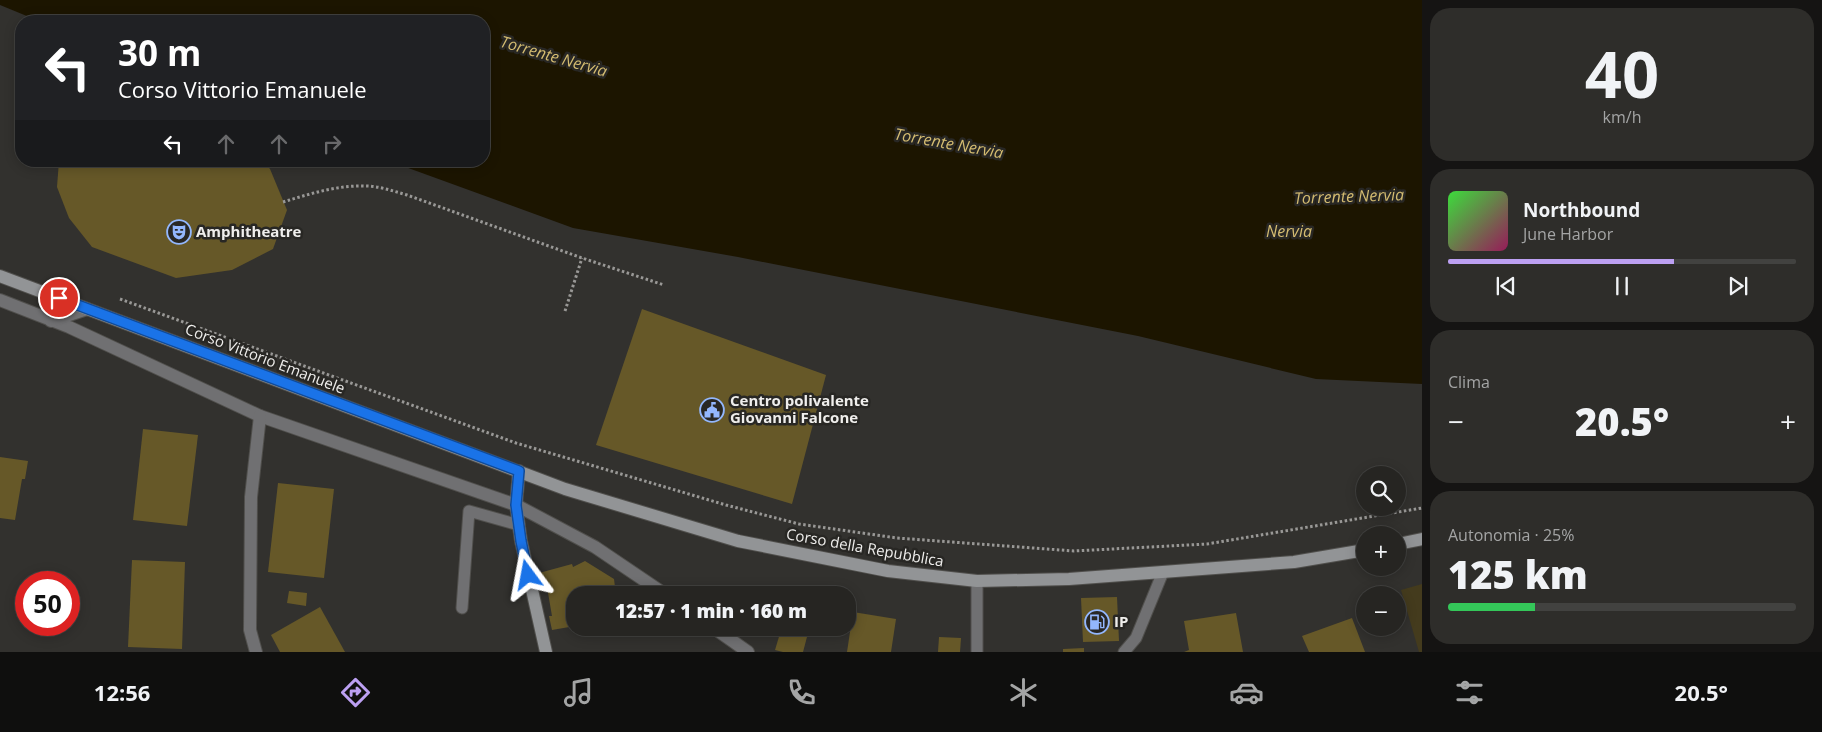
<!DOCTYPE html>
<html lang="it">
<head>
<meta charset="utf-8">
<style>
	body { margin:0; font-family:"Open Sans",sans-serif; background:#2e2d2a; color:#f1f3f6; height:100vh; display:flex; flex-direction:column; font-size:19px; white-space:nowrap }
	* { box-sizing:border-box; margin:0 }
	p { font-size:16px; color:#a4a5a5 }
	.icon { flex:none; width:28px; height:28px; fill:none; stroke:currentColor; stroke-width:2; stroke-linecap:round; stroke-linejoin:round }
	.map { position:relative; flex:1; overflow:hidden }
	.drawer { display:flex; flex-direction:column; gap:8px; padding:8px; background:#151413; width:400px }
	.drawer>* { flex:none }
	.banner { position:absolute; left:15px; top:15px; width:475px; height:152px; border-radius:20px; box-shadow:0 2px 12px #0003,0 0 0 1px #424240; background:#202124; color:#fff; overflow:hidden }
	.fabs { position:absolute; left:1356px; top:466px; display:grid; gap:10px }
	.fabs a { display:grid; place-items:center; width:50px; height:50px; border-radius:50%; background:#262522; box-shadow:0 2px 12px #0003,0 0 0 1px #424240; font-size:25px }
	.speed { position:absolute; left:15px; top:571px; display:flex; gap:10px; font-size:25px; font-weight:700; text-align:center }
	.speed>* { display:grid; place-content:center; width:65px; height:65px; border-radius:50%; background:#262522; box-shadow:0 2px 12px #0003,0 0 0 1px #424240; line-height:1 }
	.speed .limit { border:8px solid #d22; background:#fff; color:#111 }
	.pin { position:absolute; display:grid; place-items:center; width:42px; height:42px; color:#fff; margin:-21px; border:2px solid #fff; border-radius:50%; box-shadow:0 1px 5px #0007 }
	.me { position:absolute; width:55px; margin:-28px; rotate:347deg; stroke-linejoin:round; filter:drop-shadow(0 0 4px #0008) }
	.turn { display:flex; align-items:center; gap:18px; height:105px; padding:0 20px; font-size:22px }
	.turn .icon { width:65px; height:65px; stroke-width:2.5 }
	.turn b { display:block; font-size:35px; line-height:42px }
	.lanes { display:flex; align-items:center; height:48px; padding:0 20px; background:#0003; justify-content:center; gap:25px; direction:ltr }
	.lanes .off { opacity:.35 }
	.big { font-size:38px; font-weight:800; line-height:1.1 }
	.drawer .widget { flex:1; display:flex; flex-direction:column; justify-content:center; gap:8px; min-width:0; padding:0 18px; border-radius:20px; background:#2e2d2a }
	.drawer .dial { align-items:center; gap:0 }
	.dial b { font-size:65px; line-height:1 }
	.song { display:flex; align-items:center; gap:15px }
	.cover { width:60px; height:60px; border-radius:8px; background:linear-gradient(135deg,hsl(120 70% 55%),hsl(330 70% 35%)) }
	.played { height:5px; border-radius:2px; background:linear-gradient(90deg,#bca0f2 65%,#424240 65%) }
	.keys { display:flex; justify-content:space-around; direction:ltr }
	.heat { display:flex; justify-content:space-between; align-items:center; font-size:28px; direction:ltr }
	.charge { height:8px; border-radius:4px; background:linear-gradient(90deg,#34c759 25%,#424240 0) }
	.trip { position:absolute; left:566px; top:586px; width:290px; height:50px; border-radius:20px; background:#262522; box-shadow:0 2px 12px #0003,0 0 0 1px #424240; font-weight:800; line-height:50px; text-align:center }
	.dock { display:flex; height:80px; justify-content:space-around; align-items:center; background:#0f0f0e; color:#a4a5a5 }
	.dock .icon { width:35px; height:35px }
	.dock .selected { color:#bca0f2 }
	.dock b { font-size:22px; color:#f1f3f6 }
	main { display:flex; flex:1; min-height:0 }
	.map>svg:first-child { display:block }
	.green { fill:#443b1d }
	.water { fill:#1c1500 }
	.building { fill:#665828 }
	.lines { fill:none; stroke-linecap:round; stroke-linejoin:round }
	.lane-casing { stroke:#504f4c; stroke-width:13 }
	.street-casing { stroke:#504f4c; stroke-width:14 }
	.secondary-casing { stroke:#504f4c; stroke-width:14 }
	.path { stroke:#999896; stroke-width:3; stroke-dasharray:2.5 2.5; stroke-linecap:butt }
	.lane { stroke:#707072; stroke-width:11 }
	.street { stroke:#707072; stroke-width:12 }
	.secondary { stroke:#929496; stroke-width:12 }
	.route-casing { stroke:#114b97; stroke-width:12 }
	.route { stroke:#1a73e8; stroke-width:9 }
	.labels { text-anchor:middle; stroke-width:5; stroke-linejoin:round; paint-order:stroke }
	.poi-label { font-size:15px; font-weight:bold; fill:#efeeec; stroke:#282724; text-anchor:start }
	.street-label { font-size:15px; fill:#efeeec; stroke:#282724 }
	.water-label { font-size:16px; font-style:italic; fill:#d4bc71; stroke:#282724 }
</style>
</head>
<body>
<main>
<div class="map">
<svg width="1422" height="652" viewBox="0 0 1422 652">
	<rect width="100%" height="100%" fill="#32312e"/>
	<polygon class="green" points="1422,584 1422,652 1419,652 1401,590"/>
	<polygon class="water" points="0,0 1422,0 1422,384 1316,379 1138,336 738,257 573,228 389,161 484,161 484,21 39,21 0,5"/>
	<g class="building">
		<polygon points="59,161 263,161 270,169 287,210 273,249 232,270 176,278 92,247 69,218 57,187"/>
		<polygon points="642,309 826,375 792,504 596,445"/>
		<polygon points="143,429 198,435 187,526 133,520"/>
		<polygon points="0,457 28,461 25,479 22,479 15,520 0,518"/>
		<polygon points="278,483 334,489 324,578 268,572"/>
		<polygon points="132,560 185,562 182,649 128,647"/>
		<polygon points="585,561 614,579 616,595 575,595 575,626 552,630 549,616 552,616 547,587 541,588 539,573 572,564 573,567"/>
		<polygon points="747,588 772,594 772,595 745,595"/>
		<polygon points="289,591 307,593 306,606 287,603"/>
		<polygon points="1117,597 1119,641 1083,642 1081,598"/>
		<polygon points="320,607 345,652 280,652 271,635"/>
		<polygon points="853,612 896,619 891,652 847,652"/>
		<polygon points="1236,613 1243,652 1184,652 1189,650 1184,621"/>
		<polygon points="1352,618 1365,652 1309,652 1302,636"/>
		<polygon points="781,630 807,637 803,652 783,652 775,650"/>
		<polygon points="939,637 961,638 960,652 938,652"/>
		<polygon points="1084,648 1084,652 1063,652 1063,649"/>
	</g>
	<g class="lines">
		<g class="lane-casing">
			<g id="lane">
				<polyline points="462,608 469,511 519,525"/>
				<polyline points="977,652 977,581"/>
				<polyline points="1124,652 1136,638 1163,572"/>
			</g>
		</g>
		<g class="street-casing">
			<g id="street">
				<polyline points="0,300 69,327 260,416 516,505 595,547 666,595"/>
				<polyline points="51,321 87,309"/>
				<polyline points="714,628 748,652"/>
				<polyline points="256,652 250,630 251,497 260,416"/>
			</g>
		</g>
		<g class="secondary-casing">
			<g id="secondary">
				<polyline points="0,276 565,489 738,541 888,571 977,581 1069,579 1294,562 1365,550"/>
				<polyline points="519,471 516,505 521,541 546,652"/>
				<polyline points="1398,544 1422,539"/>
			</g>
		</g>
		<g class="path">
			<path d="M 283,202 C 309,194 338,185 365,186 C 379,186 393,191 407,195 L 582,258 L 664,285"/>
			<polyline points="120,299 516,443 726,505 799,524 897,538 1074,551 1207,544 1422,508"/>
			<polyline points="565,311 582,258"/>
		</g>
		<use href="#lane" class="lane"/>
		<use href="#street" class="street"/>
		<use href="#secondary" class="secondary"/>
	</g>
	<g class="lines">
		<g class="route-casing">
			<polyline id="route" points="59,298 519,471 516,505 521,541 528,575"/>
		</g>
		<use href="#route" class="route"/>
	</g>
	<defs>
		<g id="theatre-ring" transform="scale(1.25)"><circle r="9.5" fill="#282724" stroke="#93b7fd" stroke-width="1.5"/><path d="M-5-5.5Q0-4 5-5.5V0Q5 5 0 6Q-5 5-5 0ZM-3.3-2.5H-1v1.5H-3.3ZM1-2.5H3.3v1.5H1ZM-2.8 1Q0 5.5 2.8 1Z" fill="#93b7fd"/></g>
		<g id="civic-ring" transform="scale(1.25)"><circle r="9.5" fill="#282724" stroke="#93b7fd" stroke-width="1.5"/><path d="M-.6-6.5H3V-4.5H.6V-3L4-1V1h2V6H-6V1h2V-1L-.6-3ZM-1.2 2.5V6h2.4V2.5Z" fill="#93b7fd"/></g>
		<g id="fuel-ring" transform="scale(1.25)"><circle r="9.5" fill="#282724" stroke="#93b7fd" stroke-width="1.5"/><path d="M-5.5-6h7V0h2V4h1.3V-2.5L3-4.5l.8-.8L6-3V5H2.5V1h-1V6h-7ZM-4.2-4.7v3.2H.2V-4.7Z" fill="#93b7fd"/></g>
	</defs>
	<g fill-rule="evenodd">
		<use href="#theatre-ring" x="179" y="232"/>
		<use href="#civic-ring" x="712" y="410"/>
		<use href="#fuel-ring" x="1097" y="622"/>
	</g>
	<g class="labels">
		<g class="poi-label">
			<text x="196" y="237">Amphitheatre</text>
			<text x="730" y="406">Centro polivalente<tspan x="730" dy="17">Giovanni Falcone</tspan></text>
			<text x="1114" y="627">IP</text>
		</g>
		<g class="street-label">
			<text transform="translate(265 359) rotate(21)" y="5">Corso Vittorio Emanuele</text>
			<text transform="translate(865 548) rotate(10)" y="5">Corso della Repubblica</text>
		</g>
		<g class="water-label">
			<text transform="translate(554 56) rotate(16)" y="6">Torrente Nervia</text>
			<text transform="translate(949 143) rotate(10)" y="6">Torrente Nervia</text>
			<text transform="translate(1349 196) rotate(-2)" y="6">Torrente Nervia</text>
			<text x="1289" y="237">Nervia</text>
		</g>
	</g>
</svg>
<div class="fabs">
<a><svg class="icon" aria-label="search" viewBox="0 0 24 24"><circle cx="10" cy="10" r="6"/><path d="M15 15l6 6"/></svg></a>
<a>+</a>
<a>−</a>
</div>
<div class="speed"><div class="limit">50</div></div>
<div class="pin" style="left:59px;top:298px;background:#d93025"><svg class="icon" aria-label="arrive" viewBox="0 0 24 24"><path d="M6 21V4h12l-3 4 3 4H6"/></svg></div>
<svg class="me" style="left:528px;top:575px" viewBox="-20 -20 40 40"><path d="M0-17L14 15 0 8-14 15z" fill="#1a73e8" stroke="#fff" stroke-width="4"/></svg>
<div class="trip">12:57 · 1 min · 160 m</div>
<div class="banner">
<div class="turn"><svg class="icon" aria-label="left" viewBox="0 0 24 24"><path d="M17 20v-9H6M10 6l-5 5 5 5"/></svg><div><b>30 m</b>Corso Vittorio Emanuele</div></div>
<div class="lanes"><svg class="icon" aria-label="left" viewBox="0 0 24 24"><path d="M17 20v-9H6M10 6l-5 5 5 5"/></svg><svg class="icon off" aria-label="ahead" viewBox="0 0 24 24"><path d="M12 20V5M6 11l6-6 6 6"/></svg><svg class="icon off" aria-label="ahead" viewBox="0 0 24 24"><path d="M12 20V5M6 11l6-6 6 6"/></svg><svg class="icon off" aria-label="right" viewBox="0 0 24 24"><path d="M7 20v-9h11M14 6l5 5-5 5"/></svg></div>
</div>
</div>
<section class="drawer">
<div class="widget dial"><b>40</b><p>km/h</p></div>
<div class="widget">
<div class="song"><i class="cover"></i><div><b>Northbound</b><p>June Harbor</p></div></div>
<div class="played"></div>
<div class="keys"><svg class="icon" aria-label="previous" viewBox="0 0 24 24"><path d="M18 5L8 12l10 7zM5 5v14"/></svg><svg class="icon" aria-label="pause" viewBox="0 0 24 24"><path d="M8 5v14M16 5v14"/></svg><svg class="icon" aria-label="next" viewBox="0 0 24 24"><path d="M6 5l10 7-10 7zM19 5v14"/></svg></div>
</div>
<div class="widget"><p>Clima</p>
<div class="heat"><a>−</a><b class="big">20.5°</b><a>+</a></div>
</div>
<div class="widget"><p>Autonomia · 25%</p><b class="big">125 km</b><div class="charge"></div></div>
</section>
</main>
<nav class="dock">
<b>12:56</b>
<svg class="icon selected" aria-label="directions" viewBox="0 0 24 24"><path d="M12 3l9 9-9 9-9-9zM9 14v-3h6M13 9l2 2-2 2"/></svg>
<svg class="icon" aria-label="music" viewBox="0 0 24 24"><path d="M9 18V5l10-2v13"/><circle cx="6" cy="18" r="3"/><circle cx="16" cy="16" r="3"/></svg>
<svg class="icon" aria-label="phone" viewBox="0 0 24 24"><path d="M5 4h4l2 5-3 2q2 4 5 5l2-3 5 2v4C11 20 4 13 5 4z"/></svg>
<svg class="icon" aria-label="climate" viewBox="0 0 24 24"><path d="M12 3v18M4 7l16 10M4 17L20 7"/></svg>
<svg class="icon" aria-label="car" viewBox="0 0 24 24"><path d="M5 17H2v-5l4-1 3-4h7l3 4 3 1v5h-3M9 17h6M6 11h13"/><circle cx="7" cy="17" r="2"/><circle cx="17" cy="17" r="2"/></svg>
<svg class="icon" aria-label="filters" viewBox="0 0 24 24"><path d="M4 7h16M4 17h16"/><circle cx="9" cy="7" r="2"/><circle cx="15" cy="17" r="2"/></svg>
<b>20.5°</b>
</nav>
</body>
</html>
